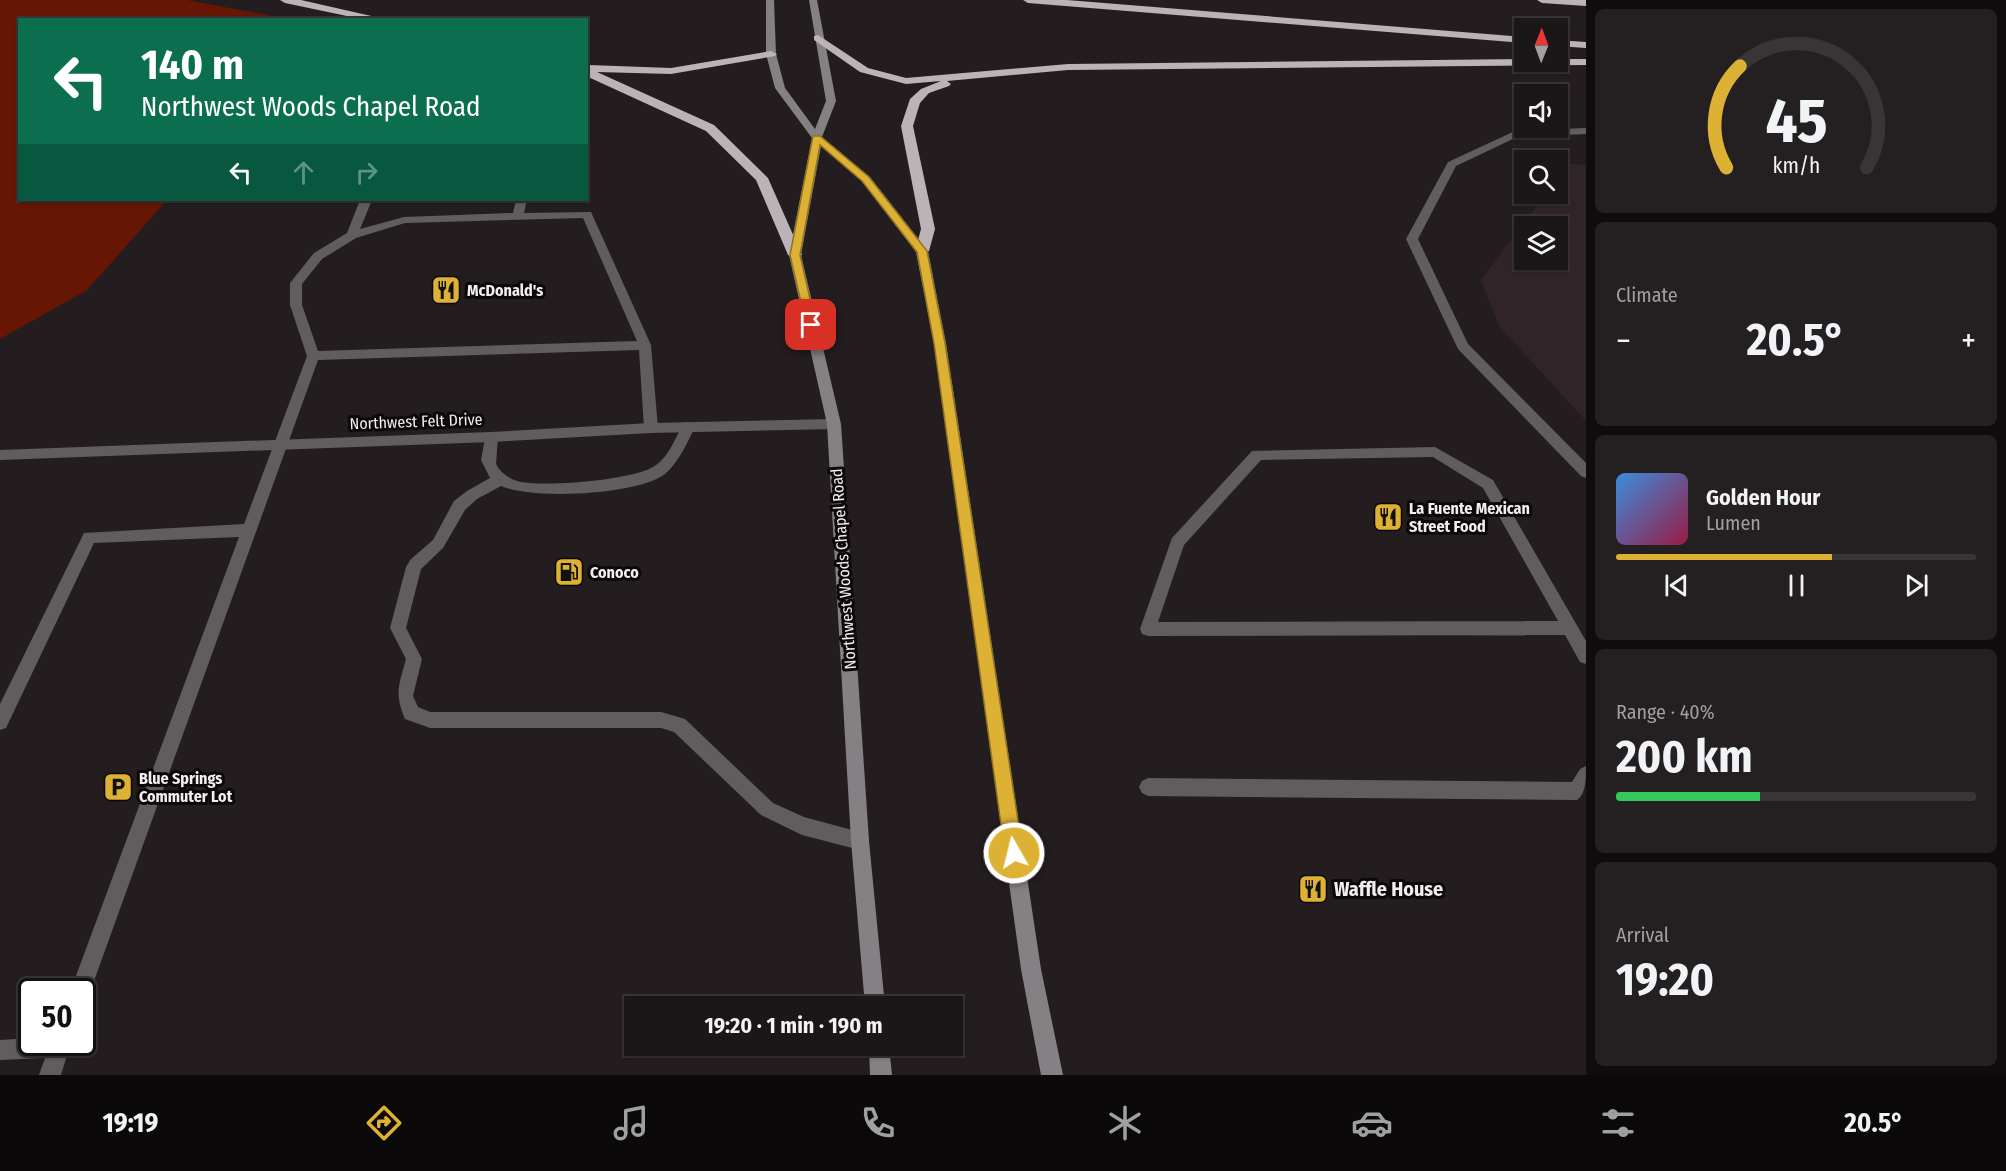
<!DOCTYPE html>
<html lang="en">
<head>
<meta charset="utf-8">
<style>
	body { margin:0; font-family:"Fira Sans Condensed",sans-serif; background:#241f20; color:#f1f3f6; height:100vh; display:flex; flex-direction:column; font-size:22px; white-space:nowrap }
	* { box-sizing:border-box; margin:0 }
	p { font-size:20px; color:#a09fa1 }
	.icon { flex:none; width:33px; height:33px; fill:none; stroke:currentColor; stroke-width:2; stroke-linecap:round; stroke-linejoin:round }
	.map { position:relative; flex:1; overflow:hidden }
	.sheet { display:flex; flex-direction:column; gap:9px; padding:9px; background:#0f0c0d; width:420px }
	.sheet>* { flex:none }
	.hud { position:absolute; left:18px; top:18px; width:570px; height:183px; border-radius:0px; box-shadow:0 2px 4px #0004,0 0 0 2px #393536; background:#0b6e4f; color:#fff; overflow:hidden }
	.needle { width:39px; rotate:1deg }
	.fabs { position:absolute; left:1514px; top:18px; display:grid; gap:12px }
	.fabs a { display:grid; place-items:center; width:54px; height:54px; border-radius:0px; background:#1b1617; box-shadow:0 2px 4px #0004,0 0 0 2px #393536; font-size:30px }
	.speed { position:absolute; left:18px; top:978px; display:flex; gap:12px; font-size:30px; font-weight:700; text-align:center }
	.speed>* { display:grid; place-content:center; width:78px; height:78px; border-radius:50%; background:#1b1617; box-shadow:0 2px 4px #0004,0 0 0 2px #393536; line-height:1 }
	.speed .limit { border:3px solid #111; border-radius:9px; background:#fff; color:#111 }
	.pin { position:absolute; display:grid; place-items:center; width:51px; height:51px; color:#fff; margin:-26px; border-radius:12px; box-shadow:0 3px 9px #0006 }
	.me { position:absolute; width:66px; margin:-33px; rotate:352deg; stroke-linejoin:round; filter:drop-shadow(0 0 4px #0008) }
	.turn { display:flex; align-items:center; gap:21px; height:126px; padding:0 24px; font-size:27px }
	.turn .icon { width:78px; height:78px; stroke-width:2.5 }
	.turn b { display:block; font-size:42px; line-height:51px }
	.lanes { display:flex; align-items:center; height:57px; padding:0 24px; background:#0003; justify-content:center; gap:30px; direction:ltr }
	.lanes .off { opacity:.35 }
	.big { font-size:45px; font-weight:700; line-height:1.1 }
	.sheet .tile { flex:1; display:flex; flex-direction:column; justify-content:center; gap:9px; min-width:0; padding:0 21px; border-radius:9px; background:#241f20 }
	.sheet .dial { align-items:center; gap:0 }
	.dial svg { height:156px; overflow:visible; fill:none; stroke:#393536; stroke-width:7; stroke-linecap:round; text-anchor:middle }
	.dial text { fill:#f1f3f6; stroke:none }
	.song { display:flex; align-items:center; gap:18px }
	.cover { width:72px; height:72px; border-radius:9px; background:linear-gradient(135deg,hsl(210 70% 55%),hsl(340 70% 35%)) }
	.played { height:6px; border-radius:3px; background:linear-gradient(90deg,#ddb133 60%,#393536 60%) }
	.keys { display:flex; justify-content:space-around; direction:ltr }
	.heat { display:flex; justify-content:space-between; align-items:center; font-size:33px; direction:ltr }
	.charge { height:9px; border-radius:4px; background:linear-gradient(90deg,#34c759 40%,#393536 0) }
	.trip { position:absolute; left:624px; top:996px; width:339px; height:60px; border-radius:0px; background:#1b1617; box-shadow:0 2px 4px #0004,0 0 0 2px #393536; font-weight:700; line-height:60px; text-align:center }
	.tabs { display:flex; height:96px; justify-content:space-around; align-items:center; background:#0b0909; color:#a09fa1 }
	.tabs .icon { width:42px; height:42px }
	.tabs .current { color:#ddb133 }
	.tabs b { font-size:27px; color:#f1f3f6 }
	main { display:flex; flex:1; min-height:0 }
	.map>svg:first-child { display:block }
	.built { fill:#312428; fill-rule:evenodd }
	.green { fill:#661602 }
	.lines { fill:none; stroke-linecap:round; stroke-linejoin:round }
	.service { fill:#605d5f; fill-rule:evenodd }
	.minor { fill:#605d5f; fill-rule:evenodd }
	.secondary { fill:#858083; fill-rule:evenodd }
	.motorway { fill:#bcb3b8; fill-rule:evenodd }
	.route { fill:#ddb133; stroke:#907321; stroke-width:1.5 }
	.labels { text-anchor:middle; stroke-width:6; stroke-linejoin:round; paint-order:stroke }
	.poi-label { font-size:16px; font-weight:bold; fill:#f2edee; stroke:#0b0809; text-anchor:start }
	.street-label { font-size:16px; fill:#f2edee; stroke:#0b0809 }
	.near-poi-label { font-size:20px; font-weight:bold; fill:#f2edee; stroke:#0b0809; text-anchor:start }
</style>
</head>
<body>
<main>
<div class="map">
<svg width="1586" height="1075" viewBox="0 0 1586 1075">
	<rect width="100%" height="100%" fill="#241d1f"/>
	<path class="built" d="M 1568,164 L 1586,165 L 1586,421 L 1499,326 L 1481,280 L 1546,194 L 1557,194 L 1557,178 ZM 1524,226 L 1557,226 L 1557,260 L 1524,260 Z"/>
	<polygon class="green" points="0,0 187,0 288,19 20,20 20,200 167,200 87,290 0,339"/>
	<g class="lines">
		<g class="service">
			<path d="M 360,200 L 372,200 L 360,229 L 404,217 L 513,213 L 516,200 L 527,200 L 524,213 L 591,212 L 651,345 L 658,428 L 651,433 L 644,428 L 639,350 L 318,360 L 90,992 L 87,999 L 82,1001 L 82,992 L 70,992 L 239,537 L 94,543 L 6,728 L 0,730 L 0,704 L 84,533 L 244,524 L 307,356 L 290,305 L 290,283 L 314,253 L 347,233 ZM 583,218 L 637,341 L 318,351 L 302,305 L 302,284 L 322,259 L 356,238 L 405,223 Z"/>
			<path d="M 688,422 L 695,427 C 687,443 679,462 665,474 C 638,495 532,500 501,486 L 477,499 L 465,510 L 443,548 L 421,569 L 406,628 L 422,659 L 413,696 L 418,707 L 430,712 L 661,712 L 685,719 L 773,803 L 804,817 L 867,834 L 869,841 L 867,848 L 860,850 L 802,835 L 761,815 L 674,732 L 661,728 L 430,728 L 405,719 C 394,693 399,685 406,659 L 390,628 L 406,567 L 411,559 L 433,540 L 454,501 L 467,491 L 490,478 L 481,460 L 486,433 L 496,433 L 498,437 L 496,464 C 500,472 508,478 517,481 C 541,488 629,480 651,468 C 668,460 675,439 683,423 Z"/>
			<path d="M 1435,447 L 1493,480 L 1586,641 L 1586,664 L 1580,662 L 1565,635 L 1148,636 L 1142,634 L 1140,629 L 1172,538 L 1252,451 ZM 1433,457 L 1483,488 L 1558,621 L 1158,622 L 1184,545 L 1261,460 Z"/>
			<path d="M 1586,766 C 1586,779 1586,794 1577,800 L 1148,796 L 1142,793 L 1139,787 L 1142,781 L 1148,778 L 1572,782 L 1580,769 Z"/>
			<polygon points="32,1038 32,1042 71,1042 61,1075 39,1075 45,1058 0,1060 0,1040"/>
		</g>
		<g class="minor">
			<polygon points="1586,128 1586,134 1517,137 1456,166 1418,239 1468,344 1586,463 1586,478 1581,476 1458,349 1406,239 1448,162 1515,131"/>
			<polygon points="834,419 841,424 834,429 651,433 491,442 0,460 0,450 491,432 651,423"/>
		</g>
		<g class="secondary">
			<polygon points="766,0 774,0 776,54 785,88 815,129 826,101 809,0 817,0 836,101 822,137 870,177 928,251 946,343 1041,969 1063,1075 1041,1075 1021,969 934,343 916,252 862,181 821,146 801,255 841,424 869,841 885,1006 865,1006 851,841 827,424 789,255 812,138 775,88 766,54"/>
			<polygon points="869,1046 889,1046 892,1075 870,1075"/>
		</g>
		<g class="motorway">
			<polygon points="280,0 301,0 389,20 366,20 285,3"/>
			<polygon points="1023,0 1067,0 1524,37 1524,43 1028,3"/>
			<polygon points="1537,0 1586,0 1586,6 1542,3"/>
			<polygon points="818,35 868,68 906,78 1068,64 1524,59 1524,62 1557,62 1557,59 1586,59 1586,65 1068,70 947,81 951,84 949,86 929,93 920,103 913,126 935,229 929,251 922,255 915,251 921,229 901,126 910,99 921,89 941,81 906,84 860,72 814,40 814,36"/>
			<polygon points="1557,40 1586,42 1586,48 1557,46"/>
			<polygon points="771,51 777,54 775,56 671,74 597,72 714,125 768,178 802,255 795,259 788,255 756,180 706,131 586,76 588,65 671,68"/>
		</g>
	</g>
	<polygon class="route" points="813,136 820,136 869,177 927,251 945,343 1023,853 1020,859 1014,862 1008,859 1005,853 934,343 917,252 862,181 820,145 800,255 816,325 811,329 807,328 790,255"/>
	<defs>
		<g id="restaurant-square" transform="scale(1.5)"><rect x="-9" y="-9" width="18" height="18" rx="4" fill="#ddb133" stroke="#0b0809"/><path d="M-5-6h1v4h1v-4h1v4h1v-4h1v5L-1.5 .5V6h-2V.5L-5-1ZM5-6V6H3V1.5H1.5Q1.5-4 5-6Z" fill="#111"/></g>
		<g id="fuel-square" transform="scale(1.5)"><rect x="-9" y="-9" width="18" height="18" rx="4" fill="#ddb133" stroke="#0b0809"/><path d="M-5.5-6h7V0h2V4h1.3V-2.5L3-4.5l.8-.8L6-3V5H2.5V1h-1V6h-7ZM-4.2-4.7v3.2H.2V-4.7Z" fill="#111"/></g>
		<g id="parking-square" transform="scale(1.5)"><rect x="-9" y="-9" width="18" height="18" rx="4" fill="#ddb133" stroke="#0b0809"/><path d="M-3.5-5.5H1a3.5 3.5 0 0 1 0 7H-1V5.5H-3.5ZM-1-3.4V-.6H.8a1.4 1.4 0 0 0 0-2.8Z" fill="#111"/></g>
	</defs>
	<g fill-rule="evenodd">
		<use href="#restaurant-square" x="446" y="290"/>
		<use href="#restaurant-square" x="1388" y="517"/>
		<use href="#fuel-square" x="569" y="572"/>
		<use href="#parking-square" x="118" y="787"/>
		<use href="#restaurant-square" x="1313" y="889"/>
	</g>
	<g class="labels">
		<g class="poi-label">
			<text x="467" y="296">McDonald's</text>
			<text x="1409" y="514">La Fuente Mexican<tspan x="1409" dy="18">Street Food</tspan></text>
			<text x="590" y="578">Conoco</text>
			<text x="139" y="784">Blue Springs<tspan x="139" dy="18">Commuter Lot</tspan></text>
		</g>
		<g class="street-label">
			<text transform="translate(416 421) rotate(-2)" y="6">Northwest Felt Drive</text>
			<text transform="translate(843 569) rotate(-94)" y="6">Northwest Woods Chapel Road</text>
		</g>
		<g class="near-poi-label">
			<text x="1334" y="896">Waffle House</text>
		</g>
	</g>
</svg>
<div class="fabs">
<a><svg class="needle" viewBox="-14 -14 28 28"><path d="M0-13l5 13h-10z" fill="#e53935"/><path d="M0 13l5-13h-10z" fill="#a09fa1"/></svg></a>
<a><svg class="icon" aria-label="sound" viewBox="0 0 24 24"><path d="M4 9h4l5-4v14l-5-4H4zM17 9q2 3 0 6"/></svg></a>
<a><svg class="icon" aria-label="search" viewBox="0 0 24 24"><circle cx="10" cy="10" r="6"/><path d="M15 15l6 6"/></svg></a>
<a><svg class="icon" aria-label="layers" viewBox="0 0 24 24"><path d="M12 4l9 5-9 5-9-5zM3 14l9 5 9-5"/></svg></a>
</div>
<div class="speed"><div class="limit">50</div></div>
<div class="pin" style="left:811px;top:325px;background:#d93025"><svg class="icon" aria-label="arrive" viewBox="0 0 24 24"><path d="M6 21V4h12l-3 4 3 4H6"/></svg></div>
<svg class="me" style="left:1014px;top:853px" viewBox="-20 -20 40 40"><circle r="17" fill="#ddb133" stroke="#fff" stroke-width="3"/><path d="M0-11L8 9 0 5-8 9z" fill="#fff"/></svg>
<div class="trip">19:20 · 1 min · 190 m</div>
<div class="hud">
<div class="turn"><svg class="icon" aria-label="left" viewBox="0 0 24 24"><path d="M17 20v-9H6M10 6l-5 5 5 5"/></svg><div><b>140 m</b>Northwest Woods Chapel Road</div></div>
<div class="lanes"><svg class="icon" aria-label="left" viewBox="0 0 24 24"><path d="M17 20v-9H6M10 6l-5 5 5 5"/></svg><svg class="icon off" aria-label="ahead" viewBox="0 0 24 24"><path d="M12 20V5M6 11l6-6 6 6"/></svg><svg class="icon off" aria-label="right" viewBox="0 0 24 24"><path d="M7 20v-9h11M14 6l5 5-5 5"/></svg></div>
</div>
</div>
<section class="sheet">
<div class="tile dial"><svg viewBox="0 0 100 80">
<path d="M14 69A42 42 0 1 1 86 69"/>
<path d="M14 69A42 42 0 0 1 21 17" stroke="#ddb133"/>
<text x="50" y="56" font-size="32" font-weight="700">45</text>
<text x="50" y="72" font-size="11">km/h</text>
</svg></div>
<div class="tile"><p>Climate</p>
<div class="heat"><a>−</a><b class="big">20.5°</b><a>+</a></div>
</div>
<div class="tile">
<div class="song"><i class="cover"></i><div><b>Golden Hour</b><p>Lumen</p></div></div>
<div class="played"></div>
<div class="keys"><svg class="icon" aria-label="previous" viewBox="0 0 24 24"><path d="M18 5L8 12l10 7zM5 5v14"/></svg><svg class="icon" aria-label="pause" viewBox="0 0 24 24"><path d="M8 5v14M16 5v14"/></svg><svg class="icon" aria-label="next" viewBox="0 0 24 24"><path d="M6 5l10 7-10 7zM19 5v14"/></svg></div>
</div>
<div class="tile"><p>Range · 40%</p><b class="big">200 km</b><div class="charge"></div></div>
<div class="tile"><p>Arrival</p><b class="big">19:20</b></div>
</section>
</main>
<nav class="tabs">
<b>19:19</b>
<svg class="icon current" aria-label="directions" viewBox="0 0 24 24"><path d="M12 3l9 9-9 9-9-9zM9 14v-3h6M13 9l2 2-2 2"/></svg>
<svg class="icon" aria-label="music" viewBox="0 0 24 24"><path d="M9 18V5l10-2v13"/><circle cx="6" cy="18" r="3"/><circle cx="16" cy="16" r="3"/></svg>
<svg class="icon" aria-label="phone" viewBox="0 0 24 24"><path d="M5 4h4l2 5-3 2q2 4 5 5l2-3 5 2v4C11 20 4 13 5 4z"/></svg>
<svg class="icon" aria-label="climate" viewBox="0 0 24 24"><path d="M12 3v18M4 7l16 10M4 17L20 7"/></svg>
<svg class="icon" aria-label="car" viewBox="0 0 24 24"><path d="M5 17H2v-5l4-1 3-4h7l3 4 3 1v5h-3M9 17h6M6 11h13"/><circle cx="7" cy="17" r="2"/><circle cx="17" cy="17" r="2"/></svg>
<svg class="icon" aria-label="filters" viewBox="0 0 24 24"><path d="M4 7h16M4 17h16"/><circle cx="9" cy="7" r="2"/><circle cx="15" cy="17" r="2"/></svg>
<b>20.5°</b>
</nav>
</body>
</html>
